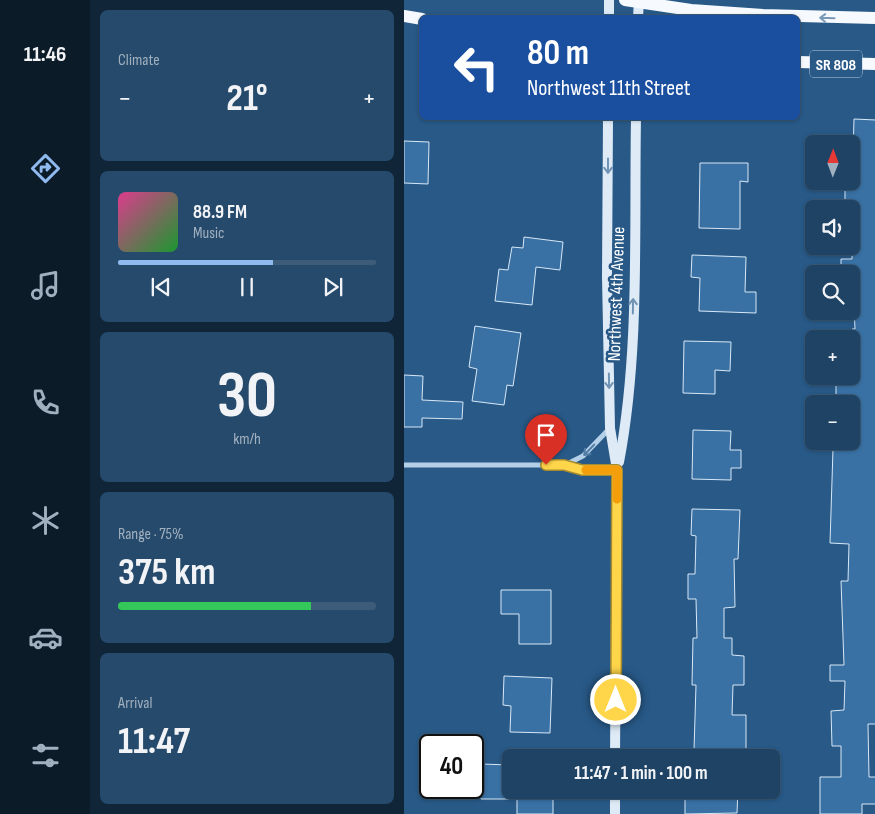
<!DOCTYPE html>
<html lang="en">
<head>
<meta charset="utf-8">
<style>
	body { margin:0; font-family:"Sofia Sans Condensed",sans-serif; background:#264a6b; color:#f1f3f6; height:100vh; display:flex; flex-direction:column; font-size:19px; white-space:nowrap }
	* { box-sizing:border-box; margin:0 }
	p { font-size:16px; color:#a1b0bf }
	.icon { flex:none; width:28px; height:28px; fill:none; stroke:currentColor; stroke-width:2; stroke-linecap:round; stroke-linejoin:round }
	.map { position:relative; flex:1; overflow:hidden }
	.panel { display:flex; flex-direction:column; gap:10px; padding:10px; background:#102538; width:314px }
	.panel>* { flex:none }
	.guide { position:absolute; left:15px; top:15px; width:381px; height:105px; border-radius:8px; box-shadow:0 1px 4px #0004,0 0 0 1px #3c5c79; background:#1a4fa0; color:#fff; overflow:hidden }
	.needle { width:32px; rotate:1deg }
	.controls { position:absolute; left:401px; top:135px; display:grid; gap:10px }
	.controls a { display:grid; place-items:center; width:55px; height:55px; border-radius:8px; background:#1e4365; box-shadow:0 1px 4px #0004,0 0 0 1px #3c5c79; font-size:25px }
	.speed { position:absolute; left:15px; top:734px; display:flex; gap:10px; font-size:25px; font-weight:700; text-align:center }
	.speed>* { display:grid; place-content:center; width:65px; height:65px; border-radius:50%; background:#1e4365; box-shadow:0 1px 4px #0004,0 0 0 1px #3c5c79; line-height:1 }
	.speed .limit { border:2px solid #111; border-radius:8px; background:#fff; color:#111 }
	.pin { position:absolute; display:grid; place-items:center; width:42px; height:42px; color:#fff; margin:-51px -21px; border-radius:50% 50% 50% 0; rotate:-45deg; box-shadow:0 0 5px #0007 }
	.pin .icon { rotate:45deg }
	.me { position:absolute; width:55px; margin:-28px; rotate:0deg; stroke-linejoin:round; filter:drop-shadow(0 0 4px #0008) }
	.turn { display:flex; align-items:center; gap:18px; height:105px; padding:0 25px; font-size:22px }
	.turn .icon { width:65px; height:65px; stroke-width:2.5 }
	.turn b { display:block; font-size:35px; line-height:42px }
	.big { font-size:38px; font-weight:700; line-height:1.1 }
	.panel .widget { flex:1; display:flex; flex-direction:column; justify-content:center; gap:8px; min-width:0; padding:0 18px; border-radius:8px; background:#264a6b }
	.panel .dial { align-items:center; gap:0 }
	.dial b { font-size:65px; line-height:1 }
	.song { display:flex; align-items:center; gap:15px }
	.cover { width:60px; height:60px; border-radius:8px; background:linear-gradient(135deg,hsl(330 70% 55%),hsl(130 70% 35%)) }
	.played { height:5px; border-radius:2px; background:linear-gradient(90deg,#90b9f0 60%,#3c5c79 60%) }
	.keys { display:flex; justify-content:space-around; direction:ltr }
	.heat { display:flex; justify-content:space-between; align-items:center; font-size:28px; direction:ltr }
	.charge { height:8px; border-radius:4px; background:linear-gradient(90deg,#34c759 75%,#3c5c79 0) }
	.trip { position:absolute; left:98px; top:749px; width:278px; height:50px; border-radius:8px; background:#1e4365; box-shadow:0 1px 4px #0004,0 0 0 1px #3c5c79; font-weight:700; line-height:50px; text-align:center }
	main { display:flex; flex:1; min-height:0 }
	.menu { display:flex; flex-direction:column; width:90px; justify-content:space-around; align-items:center; background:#0c1b28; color:#a1b0bf }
	.menu .icon { width:35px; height:35px }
	.menu .selected { color:#90b9f0 }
	.menu b { font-size:22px; color:#f1f3f6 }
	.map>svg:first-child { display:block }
	.building { fill:#3971a4; stroke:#d8e8f7 }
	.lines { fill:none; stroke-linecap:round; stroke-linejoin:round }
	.street { stroke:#b4d0e8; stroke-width:5 }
	.secondary { stroke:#deebf7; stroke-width:10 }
	.primary { stroke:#f6fafe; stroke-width:12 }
	.oneway { stroke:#7a99b7 }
	.oneway2 { stroke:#7193b4 }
	.oneway3 { stroke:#527da4 }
	.route-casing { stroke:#a68a30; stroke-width:12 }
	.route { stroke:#ffd54a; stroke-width:9 }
	.slow { stroke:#f59e0b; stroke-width:9 }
	.labels { text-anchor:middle; stroke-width:5; stroke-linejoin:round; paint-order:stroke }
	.shield { fill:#285987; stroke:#becddb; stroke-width:1 }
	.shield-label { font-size:16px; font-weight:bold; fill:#fff }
	.street-label { font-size:18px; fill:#fff; stroke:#285987 }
</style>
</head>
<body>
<main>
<nav class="menu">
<b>11:46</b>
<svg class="icon selected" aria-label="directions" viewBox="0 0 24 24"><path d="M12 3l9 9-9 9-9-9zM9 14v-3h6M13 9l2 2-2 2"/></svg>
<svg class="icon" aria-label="music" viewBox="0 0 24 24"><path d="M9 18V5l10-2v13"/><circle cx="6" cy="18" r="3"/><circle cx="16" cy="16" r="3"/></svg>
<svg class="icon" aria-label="phone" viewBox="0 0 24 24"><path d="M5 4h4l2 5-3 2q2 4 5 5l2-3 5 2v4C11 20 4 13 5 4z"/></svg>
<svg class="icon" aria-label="climate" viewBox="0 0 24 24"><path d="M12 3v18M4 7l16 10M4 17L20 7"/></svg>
<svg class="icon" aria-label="car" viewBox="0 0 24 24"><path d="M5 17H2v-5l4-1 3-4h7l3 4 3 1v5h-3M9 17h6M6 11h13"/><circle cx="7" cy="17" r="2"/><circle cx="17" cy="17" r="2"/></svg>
<svg class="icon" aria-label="filters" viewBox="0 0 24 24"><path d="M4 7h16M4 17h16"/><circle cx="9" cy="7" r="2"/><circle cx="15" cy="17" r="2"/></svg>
</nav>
<section class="panel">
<div class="widget"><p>Climate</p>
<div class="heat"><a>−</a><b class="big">21°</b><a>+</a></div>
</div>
<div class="widget">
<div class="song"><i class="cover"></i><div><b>88.9 FM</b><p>Music</p></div></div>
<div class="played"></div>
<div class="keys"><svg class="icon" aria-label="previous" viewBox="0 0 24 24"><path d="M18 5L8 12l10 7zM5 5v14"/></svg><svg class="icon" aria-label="pause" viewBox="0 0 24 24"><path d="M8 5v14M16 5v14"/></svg><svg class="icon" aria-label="next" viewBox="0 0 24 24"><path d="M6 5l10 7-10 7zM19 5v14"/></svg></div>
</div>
<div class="widget dial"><b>30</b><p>km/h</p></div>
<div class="widget"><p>Range · 75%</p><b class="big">375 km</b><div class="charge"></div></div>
<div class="widget"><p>Arrival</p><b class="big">11:47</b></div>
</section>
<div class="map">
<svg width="472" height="814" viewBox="0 0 472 814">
	<rect width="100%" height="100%" fill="#285987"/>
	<g class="building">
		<polygon points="450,119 472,120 472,724 464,724 465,777 472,777 472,804 458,804 458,814 416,814 416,777 437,777 437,746 428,746 427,711 440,710 441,681 426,681 426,665 440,665 437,581 444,581 445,544 426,543 429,449 448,449 448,404 432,404 432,384 448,384 448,329 451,329 449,284 448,284 448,274 437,274 437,259 448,259 448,209 441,209 441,188 448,188"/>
		<polygon points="0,141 25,142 24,184 0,183"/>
		<polygon points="296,163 344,163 344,182 336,181 336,229 295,228"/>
		<polygon points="120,237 159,242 156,270 132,267 128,305 91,301 95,269 104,270 108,247 119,248"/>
		<polygon points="288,255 342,257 341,292 352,292 352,313 295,311 296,278 287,277"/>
		<polygon points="71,326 117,333 109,386 103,385 100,405 68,401 73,369 65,367"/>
		<polygon points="280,341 327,342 326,371 311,370 311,394 279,393"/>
		<polygon points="0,375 19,376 18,400 59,402 58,419 18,418 18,427 0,427"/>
		<polygon points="289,430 327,431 326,450 337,450 337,468 327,468 327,480 288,479"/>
		<polygon points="288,509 336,510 334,559 330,559 331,607 320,608 320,638 328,638 328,655 340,656 340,685 329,685 328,715 342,715 342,751 290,750 292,685 288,685 289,638 293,638 292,599 284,599 284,574 291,574 292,536 287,535"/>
		<polygon points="97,590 147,590 147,644 115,644 115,614 97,614"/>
		<polygon points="100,676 148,678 146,733 106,732 107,706 99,705"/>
		<polygon points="77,764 106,765 106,799 77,799"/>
		<rect x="113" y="790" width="36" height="24"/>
		<polygon points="281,790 334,790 333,813 281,814"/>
	</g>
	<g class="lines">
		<g class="street">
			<polyline points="0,465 160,465 178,470 213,470"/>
			<polyline points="161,465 179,456 206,428"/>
		</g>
		<g class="secondary">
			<polyline points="205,18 205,0"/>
			<polyline points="234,18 235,0"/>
			<polyline points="204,118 203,277 206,428 213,470 211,758"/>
			<path d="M 215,462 C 236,352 230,230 232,118"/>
			<polyline points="211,814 211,790"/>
		</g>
		<g class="primary">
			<polyline points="221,0 287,10 359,15 472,18"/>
			<polyline points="0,16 18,19"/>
			<polyline points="394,62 472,64"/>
		</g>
	</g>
	<defs><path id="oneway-shaft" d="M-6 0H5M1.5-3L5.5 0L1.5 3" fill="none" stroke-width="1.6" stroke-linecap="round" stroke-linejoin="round" transform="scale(1.25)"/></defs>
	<use class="oneway" href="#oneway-shaft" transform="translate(423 18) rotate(-178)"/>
	<g class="oneway2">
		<use href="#oneway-shaft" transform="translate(204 166) rotate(90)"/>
		<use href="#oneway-shaft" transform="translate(229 306) rotate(-89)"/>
		<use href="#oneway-shaft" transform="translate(205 381) rotate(89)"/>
	</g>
	<use class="oneway3" href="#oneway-shaft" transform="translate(185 450) rotate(134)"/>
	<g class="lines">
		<g class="route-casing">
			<polyline id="route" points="142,465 160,465 178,470 213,470 212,700"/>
		</g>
		<use href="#route" class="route"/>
		<polyline class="slow" points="182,470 213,470 213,499"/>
	</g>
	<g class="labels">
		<rect class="shield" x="406" y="50.5" width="52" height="27" rx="4"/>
		<g class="shield-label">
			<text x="432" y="70">SR 808</text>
		</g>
		<g class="street-label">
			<text transform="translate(212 294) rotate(-88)" y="6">Northwest 4th Avenue</text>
		</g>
	</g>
</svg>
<div class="controls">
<a><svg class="needle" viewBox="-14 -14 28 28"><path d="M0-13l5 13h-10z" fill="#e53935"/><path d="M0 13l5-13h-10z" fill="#a1b0bf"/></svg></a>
<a><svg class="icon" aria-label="sound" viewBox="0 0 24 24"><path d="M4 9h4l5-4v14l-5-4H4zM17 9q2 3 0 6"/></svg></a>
<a><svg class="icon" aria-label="search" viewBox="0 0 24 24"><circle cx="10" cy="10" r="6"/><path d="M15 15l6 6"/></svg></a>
<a>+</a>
<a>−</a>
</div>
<div class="speed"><div class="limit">40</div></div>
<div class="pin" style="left:142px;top:465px;background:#d93025"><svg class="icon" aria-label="arrive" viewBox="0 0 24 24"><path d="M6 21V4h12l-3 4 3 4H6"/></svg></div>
<svg class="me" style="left:212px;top:700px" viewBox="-20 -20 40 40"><circle r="17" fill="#ffd54a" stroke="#fff" stroke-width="3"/><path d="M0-11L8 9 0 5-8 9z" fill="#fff"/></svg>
<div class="trip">11:47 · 1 min · 100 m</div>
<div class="guide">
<div class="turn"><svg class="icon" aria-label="left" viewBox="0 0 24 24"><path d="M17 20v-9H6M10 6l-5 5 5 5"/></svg><div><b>80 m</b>Northwest 11th Street</div></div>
</div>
</div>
</main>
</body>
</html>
